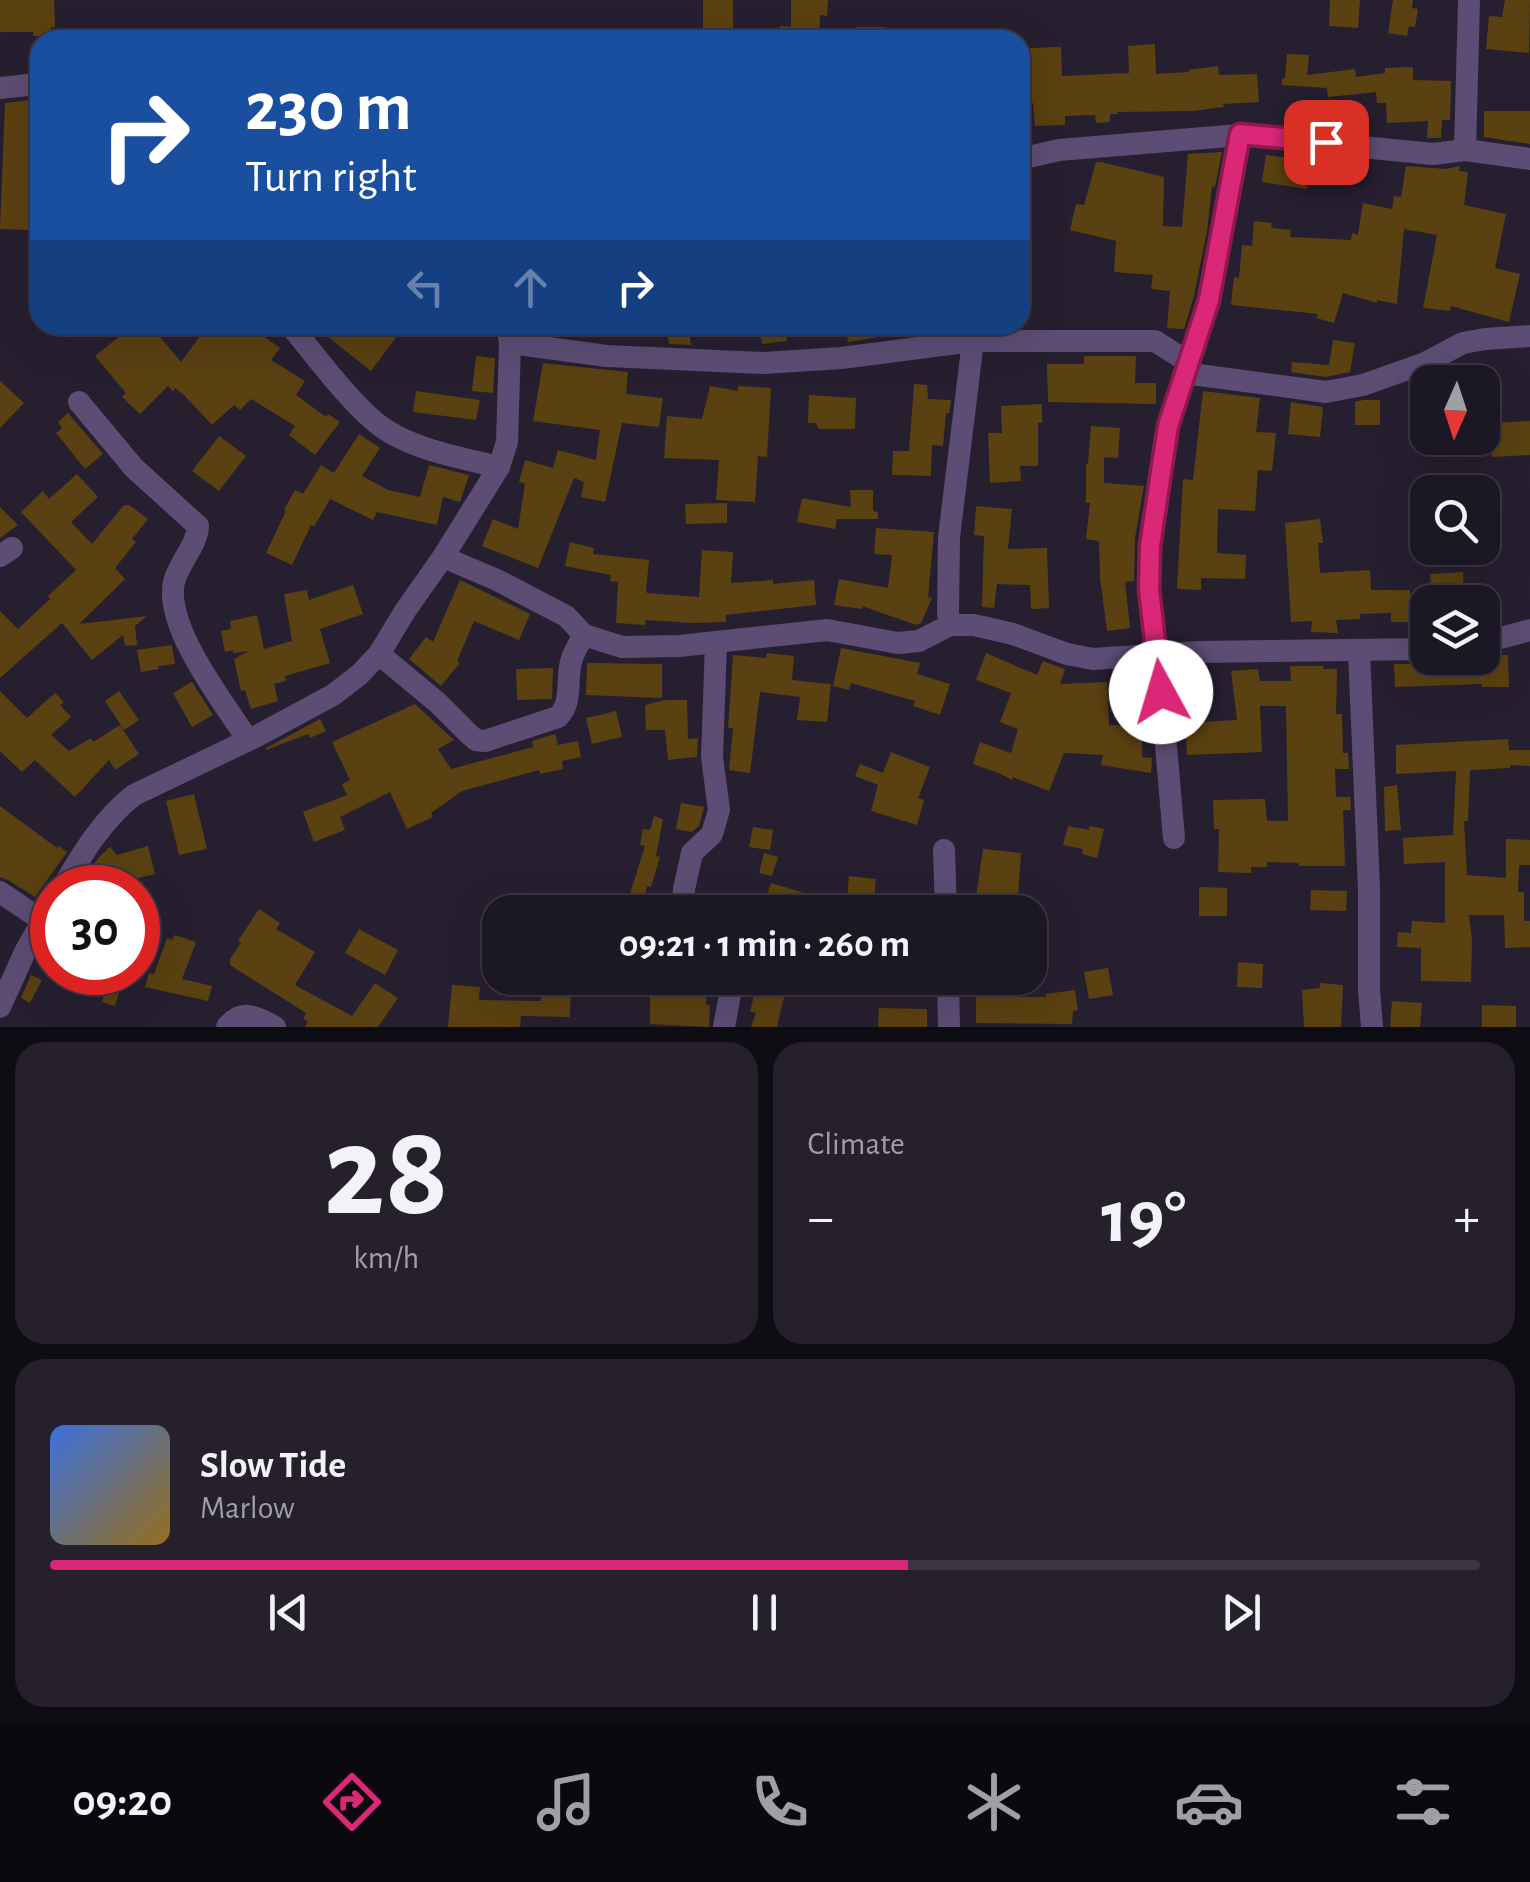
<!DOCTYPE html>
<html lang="en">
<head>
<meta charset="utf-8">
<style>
	body { margin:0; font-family:"Alegreya Sans",sans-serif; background:#25202c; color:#f1f3f6; height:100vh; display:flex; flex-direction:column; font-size:38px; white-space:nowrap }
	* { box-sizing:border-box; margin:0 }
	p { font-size:32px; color:#a09fa6 }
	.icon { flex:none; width:55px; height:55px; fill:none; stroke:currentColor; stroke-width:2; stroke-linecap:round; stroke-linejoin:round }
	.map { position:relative; height:1027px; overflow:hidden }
	.details { display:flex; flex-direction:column; gap:15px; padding:15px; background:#0f0d14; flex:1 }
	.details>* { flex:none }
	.top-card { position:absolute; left:30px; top:30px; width:1000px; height:305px; border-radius:30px; box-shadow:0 10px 40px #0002,0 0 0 2px #3a3641; background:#1a4fa0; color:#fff; overflow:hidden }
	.needle { width:65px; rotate:183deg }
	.controls { position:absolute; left:1410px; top:365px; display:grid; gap:20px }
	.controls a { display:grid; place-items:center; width:90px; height:90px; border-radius:20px; background:#1c1724; box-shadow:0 10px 40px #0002,0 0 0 2px #3a3641; font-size:50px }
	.speed { position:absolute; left:30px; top:865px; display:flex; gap:20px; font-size:50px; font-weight:700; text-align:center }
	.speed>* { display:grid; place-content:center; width:130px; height:130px; border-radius:50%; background:#1c1724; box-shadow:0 10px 40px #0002,0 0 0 2px #3a3641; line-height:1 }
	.speed .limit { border:15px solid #d22; background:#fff; color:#111 }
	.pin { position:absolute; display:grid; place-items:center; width:85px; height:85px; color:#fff; margin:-42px; border-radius:20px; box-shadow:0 5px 15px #0006 }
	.me { position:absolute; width:110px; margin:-55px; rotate:354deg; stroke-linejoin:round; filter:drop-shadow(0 0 8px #0008) }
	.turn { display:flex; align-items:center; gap:35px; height:210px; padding:0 50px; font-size:45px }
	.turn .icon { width:130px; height:130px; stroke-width:2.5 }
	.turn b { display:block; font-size:70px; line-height:85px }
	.lanes { display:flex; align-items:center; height:95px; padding:0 50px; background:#0003; justify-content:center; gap:50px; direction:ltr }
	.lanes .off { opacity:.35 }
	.big { font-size:75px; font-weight:700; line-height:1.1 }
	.details .widget { flex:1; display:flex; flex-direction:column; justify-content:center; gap:15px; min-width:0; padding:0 35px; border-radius:30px; background:#25202c }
	.details .dial { align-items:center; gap:0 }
	.dial b { font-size:130px; line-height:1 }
	.song { display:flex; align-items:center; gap:30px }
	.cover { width:120px; height:120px; border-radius:15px; background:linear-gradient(135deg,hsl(220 70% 55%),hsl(40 70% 35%)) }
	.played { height:10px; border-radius:5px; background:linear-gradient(90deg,#db2777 60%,#3a3641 60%) }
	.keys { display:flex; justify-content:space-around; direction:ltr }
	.heat { display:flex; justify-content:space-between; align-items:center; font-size:55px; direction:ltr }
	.details .tiles { flex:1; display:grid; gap:15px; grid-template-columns:1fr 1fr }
	.widget:last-child { grid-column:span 2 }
	.trip { position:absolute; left:482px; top:895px; width:565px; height:100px; border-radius:30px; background:#1c1724; box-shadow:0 10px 40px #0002,0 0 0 2px #3a3641; font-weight:700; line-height:100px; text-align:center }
	.tab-bar { display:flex; height:160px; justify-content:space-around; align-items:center; background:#0b090e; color:#a09fa6 }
	.tab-bar .icon { width:70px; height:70px }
	.tab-bar .active { color:#db2777 }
	.tab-bar b { font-size:45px; color:#f1f3f6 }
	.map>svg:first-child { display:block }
	.building { fill:#5a4111 }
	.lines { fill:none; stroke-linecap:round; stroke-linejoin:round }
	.minor { stroke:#5d4d75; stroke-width:22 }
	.route-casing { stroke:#8e194d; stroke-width:25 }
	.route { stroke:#db2777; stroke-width:18 }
</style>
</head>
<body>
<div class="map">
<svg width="1530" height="1027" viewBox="0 0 1530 1027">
	<rect width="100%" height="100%" fill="#261f30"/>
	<g class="building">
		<polygon points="0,0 54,0 55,27 51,27 52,36 33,36 33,32 0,32"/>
		<rect x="703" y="0" width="30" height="40"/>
		<polygon points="791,0 828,0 827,16 820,15 819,40 779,40 780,26 791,27"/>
		<polygon points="1330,0 1360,0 1358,28 1329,26"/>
		<polygon points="1393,0 1413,0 1412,8 1418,9 1415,27 1409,26 1407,36 1388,33"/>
		<polygon points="1505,0 1530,0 1529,53 1486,49 1489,16 1502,17"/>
		<rect x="856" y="27" width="29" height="13"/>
		<polygon points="1155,44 1156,74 1189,72 1188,70 1218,66 1219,75 1257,74 1259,102 1223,104 1224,107 1194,111 1117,112 1118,114 1110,114 1110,122 1096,123 1095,115 1065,116 1065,125 1035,126 1033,103 1020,103 1020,71 1032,71 1030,48 1061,47 1062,76 1129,73 1128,46"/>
		<polygon points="1287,54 1309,55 1307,75 1355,69 1356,77 1385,73 1385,68 1413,67 1413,80 1451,81 1450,120 1442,120 1441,138 1427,138 1428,121 1387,123 1386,103 1377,103 1376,92 1328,97 1327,88 1282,85 1282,79 1285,78"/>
		<polygon points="38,99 39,161 32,161 28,230 0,229 5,103"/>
		<polygon points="1484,111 1530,111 1530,144 1484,137"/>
		<polygon points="1222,152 1215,187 1212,186 1207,231 1194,296 1184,329 1167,328 1170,291 1151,289 1153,275 1114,272 1116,241 1070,230 1076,204 1084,205 1096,162 1101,162 1164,177 1163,226 1182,227 1188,154"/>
		<polygon points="1266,155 1311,161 1307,189 1262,182"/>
		<polygon points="1406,166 1446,169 1460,166 1459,171 1468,172 1464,205 1506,214 1495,268 1520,274 1509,322 1451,306 1450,311 1423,308 1437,235 1404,229 1397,304 1377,300 1377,303 1343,293 1334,323 1316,318 1318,314 1231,305 1234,277 1239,278 1242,245 1252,246 1254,221 1272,223 1271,228 1291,230 1290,237 1351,240 1352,233 1358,235 1363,203 1392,209 1394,196 1401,197"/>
		<polygon points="134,325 150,325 181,362 208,325 235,325 248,334 252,328 280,348 271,360 305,381 296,395 326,417 328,414 340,422 315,455 289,435 295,426 251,399 240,410 234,405 212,425 183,394 175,388 173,391 168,386 140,414 122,397 126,393 95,356"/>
		<polygon points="330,325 383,325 397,336 371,371 323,333"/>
		<polygon points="666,325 688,325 691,345 669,344"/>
		<polygon points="759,325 785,325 787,341 762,344"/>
		<polygon points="846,325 876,325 878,337 848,342"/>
		<polygon points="902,325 956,325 956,328 904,335"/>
		<polygon points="1333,340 1355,343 1350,372 1326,377 1291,372 1292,362 1329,365"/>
		<polygon points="476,356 495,358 493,393 472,391"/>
		<polygon points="1084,356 1136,356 1135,383 1156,383 1156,404 1048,402 1047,364 1084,364"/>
		<polygon points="543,363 628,372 626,394 663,398 659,427 622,423 605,502 581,497 584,482 574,478 538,568 482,546 493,519 518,529 525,483 519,482 525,460 553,468 558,450 596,460 600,430 533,421"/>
		<polygon points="1476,365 1478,382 1428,382 1428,397 1416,401 1411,385 1452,371 1451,369"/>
		<polygon points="0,381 24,403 0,428"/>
		<polygon points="914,384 927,385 928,399 951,400 949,413 946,413 943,446 932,445 931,476 892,475 893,451 909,451"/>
		<polygon points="710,386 738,391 738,386 771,388 767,457 758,456 755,502 716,500 719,460 664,458 667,416 702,419"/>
		<polygon points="416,391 480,400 476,420 413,412"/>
		<polygon points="1203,391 1260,398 1256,432 1276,433 1272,471 1258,470 1255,511 1218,509 1217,553 1246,555 1245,579 1201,578 1201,590 1177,589 1183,479 1193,480"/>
		<polygon points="809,395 856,398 855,429 819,429 816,423 808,423"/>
		<polygon points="1363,400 1380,400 1380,425 1355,425 1355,402"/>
		<polygon points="1291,402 1323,407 1320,437 1288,434"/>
		<polygon points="1042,404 1042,423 1038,423 1038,466 1020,466 1021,481 990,483 988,433 1002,433 1001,406"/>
		<polygon points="68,413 103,454 85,469 56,433 62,428 58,422"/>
		<polygon points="1530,421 1530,455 1492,457 1490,423"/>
		<polygon points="1091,426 1120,428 1118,458 1104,457 1104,483 1144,486 1135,538 1134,581 1125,582 1130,628 1107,631 1100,577 1099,541 1086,539 1090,503 1086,503 1086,464 1088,464"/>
		<polygon points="359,434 380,448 362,476 388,490 420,497 429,465 469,475 460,502 443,497 437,525 377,512 373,520 330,499 314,527 311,525 292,565 266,553 286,511 284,510 295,490 303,494 321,465 334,473"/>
		<polygon points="219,436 246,456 219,491 192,471"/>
		<polygon points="77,474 98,497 71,522 92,544 124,505 129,505 148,519 132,539 136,542 115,568 125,579 79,624 147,616 135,626 137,645 125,646 123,635 92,660 62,623 0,678 0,611 18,629 50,599 48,596 76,570 21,512 43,491 49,499"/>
		<polygon points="850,490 873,490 873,511 878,512 878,519 837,519 835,529 797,522 802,498 851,507"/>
		<polygon points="727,503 727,523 686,524 685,504"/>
		<polygon points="976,506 1012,509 1008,549 1047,548 1049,608 1031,609 1030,585 997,584 994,608 982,607 984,536 974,535"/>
		<polygon points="0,507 18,525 0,538"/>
		<polygon points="1320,519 1323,543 1318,543 1320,573 1370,570 1371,590 1410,590 1410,622 1391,622 1391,613 1360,614 1360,619 1336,620 1338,633 1311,632 1312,621 1291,622 1285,523"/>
		<polygon points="876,528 934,532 928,597 932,598 921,623 916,625 862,606 862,609 834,605 839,579 888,588 892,555 874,554"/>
		<polygon points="570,542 594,548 593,554 649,560 646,590 647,593 699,597 702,550 733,552 731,583 773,580 773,584 814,580 816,605 726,615 726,622 693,623 646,620 645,625 616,623 618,582 610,581 611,575 565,566"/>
		<polygon points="1463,572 1464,602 1432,602 1430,574"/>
		<polygon points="460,580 530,614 519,640 474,621 457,661 460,663 441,686 409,659 426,637 433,642"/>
		<polygon points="353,585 363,614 320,629 330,663 285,676 286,681 274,684 278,701 251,709 245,690 241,691 234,659 249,651 233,653 233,650 225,652 221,631 231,629 230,621 257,615 264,649 292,641 284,594 307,590 309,600"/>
		<polygon points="172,645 175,664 158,666 159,669 141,672 137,650"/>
		<polygon points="841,648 920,663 917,674 950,684 940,715 913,706 915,701 851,683 849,690 833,686"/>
		<polygon points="767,653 794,656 792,680 831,684 827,722 797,720 800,697 760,692 750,773 729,770 733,728 728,728 733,655 766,658"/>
		<polygon points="986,653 1037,675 1043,661 1065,669 1060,684 1107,682 1109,725 1142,726 1142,757 1152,758 1151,773 1101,765 1103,755 1064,753 1049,791 1013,777 1012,780 1001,774 973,764 980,742 1011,753 1018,729 1000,722 1011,693 976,680"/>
		<polygon points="1508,655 1509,687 1482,687 1482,684 1395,687 1394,664 1428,664 1440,658"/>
		<polygon points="587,663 662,664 662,698 586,695"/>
		<polygon points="1290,666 1324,666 1323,669 1337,669 1336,714 1342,714 1343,753 1348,753 1349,769 1335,769 1336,797 1350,797 1351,810 1343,810 1345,866 1299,866 1299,863 1267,862 1267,867 1251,867 1251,873 1218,872 1219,829 1214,829 1213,800 1265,799 1267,821 1288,821 1286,706 1260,706 1262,752 1187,755 1185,723 1237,720 1231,671 1258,669 1260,681 1291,681"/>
		<polygon points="553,668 552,699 517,700 516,669"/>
		<polygon points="192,682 213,715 192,727 173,693"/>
		<polygon points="0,691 27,718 55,693 64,702 60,705 71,717 51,735 69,751 91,738 93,742 120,725 139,754 115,770 109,760 75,797 35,760 22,772 0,751"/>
		<polygon points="119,691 139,720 124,730 105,701"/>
		<polygon points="665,700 687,700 688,739 698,738 697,757 668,760 665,730 646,730 645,705"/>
		<polygon points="415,704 454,740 438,749 451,769 533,747 532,741 555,734 558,745 578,741 581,757 562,761 563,769 540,774 539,770 462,791 431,813 433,817 407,829 390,792 340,817 345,830 314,842 303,812 347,795 342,784 350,780 332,742"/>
		<polygon points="616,711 622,737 592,744 586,718"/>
		<polygon points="320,719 326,731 310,738 308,734 266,750 266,748"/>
		<polygon points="1508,739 1509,750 1530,750 1530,766 1510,765 1510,768 1470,770 1468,821 1464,821 1467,875 1506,878 1506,839 1530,840 1530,865 1519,865 1518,892 1524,892 1524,921 1530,921 1530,947 1505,948 1504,915 1469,915 1472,940 1471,982 1421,981 1421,948 1397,947 1398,932 1411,933 1412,921 1445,923 1445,862 1404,864 1403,838 1453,835 1456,771 1396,774 1396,745"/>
		<polygon points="891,752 930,767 918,798 924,800 917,825 871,811 878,785 855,776 860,764 883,773"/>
		<polygon points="1397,785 1401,830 1385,831 1384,787"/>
		<polygon points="194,794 207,849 179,855 166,801"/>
		<polygon points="681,803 704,807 699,826 692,832 676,829"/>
		<polygon points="0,806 57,848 59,846 67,852 35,897 8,880 0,877"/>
		<polygon points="654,816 663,819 656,856 660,857 651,887 647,886 641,912 621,912 625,896 629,897 645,846 640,845 643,829 650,830"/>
		<polygon points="1068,826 1089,830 1090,826 1104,829 1097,858 1082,854 1083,849 1063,845"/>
		<polygon points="753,827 773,830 770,850 749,847"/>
		<polygon points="148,846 155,874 134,879 141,888 110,888 92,867 99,857 110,847 117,855"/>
		<polygon points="983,849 1021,853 1018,896 1007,895 1006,912 961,912 961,898 976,898"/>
		<polygon points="764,853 778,857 772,876 759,873"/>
		<polygon points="849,876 876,879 873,912 849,912 850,900 847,900"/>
		<polygon points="771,883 808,894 803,912 762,912"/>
		<polygon points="1199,887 1227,888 1227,916 1199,916"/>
		<polygon points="1311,890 1347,891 1346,911 1310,910"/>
		<polygon points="259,909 280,923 276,929 315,952 295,985 352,1016 375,983 398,998 378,1027 305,1027 308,1021 303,1019 306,1013 230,965 230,959 241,943 238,941"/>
		<polygon points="359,929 398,950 385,975 345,953"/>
		<polygon points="175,935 196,942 182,979 212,986 208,1001 145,987 149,973 154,974 167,938 172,940"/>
		<polygon points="1238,962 1263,964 1262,988 1237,987"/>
		<polygon points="1108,968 1113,995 1089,999 1084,972"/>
		<polygon points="31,975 42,980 30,1003 21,998"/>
		<polygon points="679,978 707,978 706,1004 710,1005 709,1027 650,1024 650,996 661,996 663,982 679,986"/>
		<polygon points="758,978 783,978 780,996 784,997 777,1027 751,1027 756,1013 750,1012"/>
		<polygon points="978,978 1006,978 1009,997 1046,997 1046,994 1075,990 1078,1010 1073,1011 1072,1024 976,1023 976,997 981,997"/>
		<polygon points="542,980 555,980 571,986 570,1017 521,1016 520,1027 448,1027 452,985 480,987 479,1000 541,1001"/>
		<polygon points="1320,983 1343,985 1341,1027 1304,1027 1302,990 1320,988"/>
		<polygon points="106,988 119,993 115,1006 102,1002"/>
		<polygon points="1392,1001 1422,1003 1420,1027 1390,1027"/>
		<polygon points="1482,1005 1516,1006 1516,1027 1482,1027"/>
		<polygon points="879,1008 927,1009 927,1027 878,1027"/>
	</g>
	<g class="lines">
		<g class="minor">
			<polyline points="0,88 28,85"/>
			<polyline points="1465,150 1469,0"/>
			<polyline points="1020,159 1059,150 1240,135 1433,154 1465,150 1530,159"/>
			<path d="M 290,325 C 315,355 355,410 386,430 C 419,451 462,458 499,467"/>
			<polyline points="510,343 607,356 763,363 841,358 973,341 1155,341 1188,362"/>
			<polyline points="1184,373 1326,392 1363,385 1425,363 1463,343 1485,339 1530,336"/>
			<path d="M 79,402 L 134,468 L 198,526 C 197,546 179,562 174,582 C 164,627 224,703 248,740"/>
			<polyline points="0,556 12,548"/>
			<polyline points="443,557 499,467 507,442 510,343 507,325"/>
			<polyline points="950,625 948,613 949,537 973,341"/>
			<polyline points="1482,643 1530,630"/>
			<polyline points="1359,651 1369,888 1369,990 1372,1027"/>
			<path d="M 379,654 L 438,703 L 469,734 L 476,740 L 485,741 L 558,717 C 574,701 565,678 572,658 C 575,650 580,642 584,635"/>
			<polyline points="1174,838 1158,655 1149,590 1150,546 1168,426 1209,300 1240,135"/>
			<polyline points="944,850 946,912"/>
			<path d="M 62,888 C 82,854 103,819 134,795 L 255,737 L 333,695 L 359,675 L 379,654 L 405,611 L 443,557 L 497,580 L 566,616 L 584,635 L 622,647 L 679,646 L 827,630 L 898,643 L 919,641 L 950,625 L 974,625 L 1013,634 L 1067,654 L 1093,659 L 1198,652 L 1428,649"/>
			<polyline points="0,892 43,921"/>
			<polyline points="682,912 684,889 692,853 712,834 719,810 712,757 716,643"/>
			<polyline points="948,978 949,1027"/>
			<polyline points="0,1007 25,952 52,904"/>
			<path d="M 227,1027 C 242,1008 257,1017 275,1027"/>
			<polyline points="724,1027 733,978"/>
		</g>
	</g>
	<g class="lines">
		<g class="route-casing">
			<polyline id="route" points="1161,692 1149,590 1150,546 1168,426 1209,300 1240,134 1326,142"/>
		</g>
		<use href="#route" class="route"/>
	</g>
</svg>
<div class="controls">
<a><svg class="needle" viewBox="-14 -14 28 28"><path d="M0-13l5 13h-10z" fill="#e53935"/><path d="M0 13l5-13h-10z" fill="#a09fa6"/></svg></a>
<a><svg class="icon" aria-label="search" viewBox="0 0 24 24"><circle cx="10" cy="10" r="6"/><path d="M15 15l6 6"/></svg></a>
<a><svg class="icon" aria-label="layers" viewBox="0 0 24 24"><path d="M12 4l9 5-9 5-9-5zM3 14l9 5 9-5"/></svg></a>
</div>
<div class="speed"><div class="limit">30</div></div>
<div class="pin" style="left:1326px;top:142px;background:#d93025"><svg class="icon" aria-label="arrive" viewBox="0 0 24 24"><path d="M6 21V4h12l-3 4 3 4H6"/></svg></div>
<svg class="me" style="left:1161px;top:692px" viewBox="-20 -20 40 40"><circle r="19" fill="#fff"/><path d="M0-13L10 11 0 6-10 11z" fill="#db2777"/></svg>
<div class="trip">09:21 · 1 min · 260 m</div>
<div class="top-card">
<div class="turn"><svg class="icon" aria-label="right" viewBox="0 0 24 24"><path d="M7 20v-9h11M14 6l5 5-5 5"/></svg><div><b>230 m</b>Turn right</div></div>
<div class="lanes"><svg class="icon off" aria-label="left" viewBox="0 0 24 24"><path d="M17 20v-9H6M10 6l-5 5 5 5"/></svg><svg class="icon off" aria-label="ahead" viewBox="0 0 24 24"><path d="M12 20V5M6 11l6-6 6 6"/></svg><svg class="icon" aria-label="right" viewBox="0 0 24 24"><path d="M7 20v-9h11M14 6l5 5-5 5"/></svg></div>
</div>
</div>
<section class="details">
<div class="tiles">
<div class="widget dial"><b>28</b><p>km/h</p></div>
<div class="widget"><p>Climate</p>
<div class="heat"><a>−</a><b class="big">19°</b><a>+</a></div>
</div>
<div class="widget">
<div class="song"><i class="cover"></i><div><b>Slow Tide</b><p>Marlow</p></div></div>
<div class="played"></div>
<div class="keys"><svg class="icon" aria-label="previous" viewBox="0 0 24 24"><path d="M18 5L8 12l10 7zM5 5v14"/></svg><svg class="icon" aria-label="pause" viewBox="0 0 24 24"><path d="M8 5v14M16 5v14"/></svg><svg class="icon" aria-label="next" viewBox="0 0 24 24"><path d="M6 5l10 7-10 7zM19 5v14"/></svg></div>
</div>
</div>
</section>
<nav class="tab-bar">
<b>09:20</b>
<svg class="icon active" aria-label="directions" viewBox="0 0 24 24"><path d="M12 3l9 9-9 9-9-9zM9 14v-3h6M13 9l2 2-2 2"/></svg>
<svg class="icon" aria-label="music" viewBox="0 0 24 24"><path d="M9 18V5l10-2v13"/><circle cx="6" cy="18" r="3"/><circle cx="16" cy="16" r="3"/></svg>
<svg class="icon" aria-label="phone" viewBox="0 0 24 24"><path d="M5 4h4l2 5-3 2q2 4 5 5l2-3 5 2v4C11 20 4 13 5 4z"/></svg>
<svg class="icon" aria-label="climate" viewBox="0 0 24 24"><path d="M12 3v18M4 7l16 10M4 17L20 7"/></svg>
<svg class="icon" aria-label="car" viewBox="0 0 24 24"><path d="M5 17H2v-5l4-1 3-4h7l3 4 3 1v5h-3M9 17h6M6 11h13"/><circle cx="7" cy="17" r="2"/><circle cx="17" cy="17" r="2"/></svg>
<svg class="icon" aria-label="filters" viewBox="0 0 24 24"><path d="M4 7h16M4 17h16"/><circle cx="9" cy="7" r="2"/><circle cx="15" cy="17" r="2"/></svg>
</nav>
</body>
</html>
